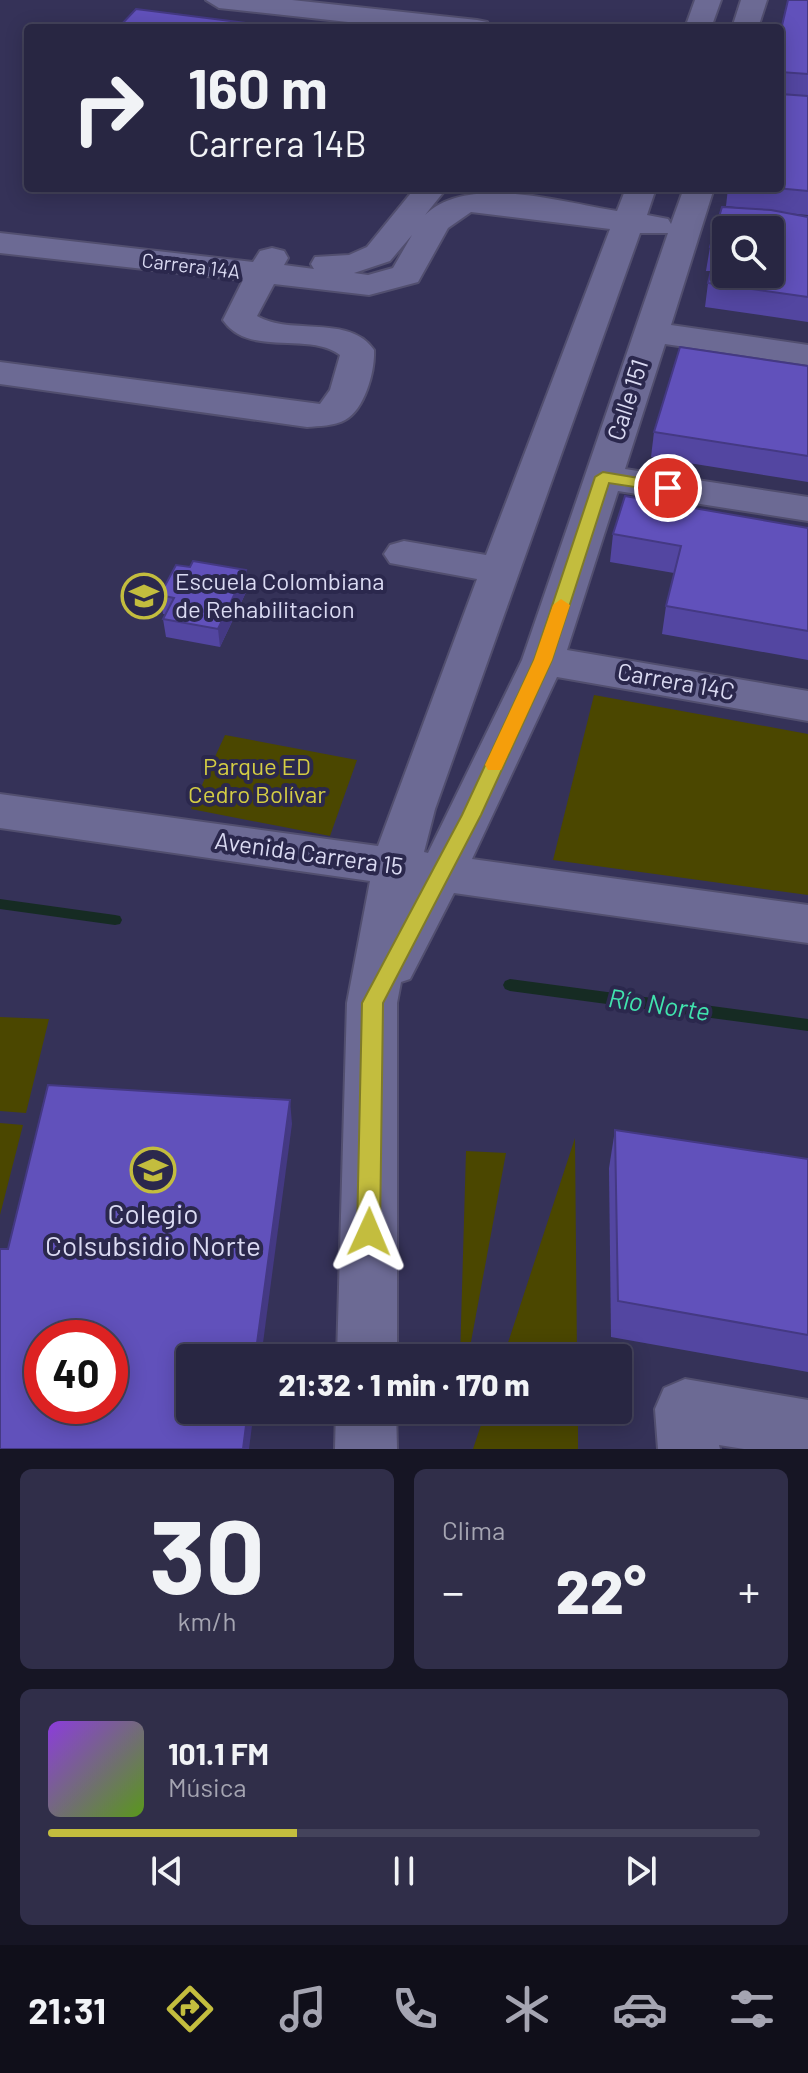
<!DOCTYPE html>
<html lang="es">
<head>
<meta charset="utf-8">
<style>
	body { margin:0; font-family:Barlow,sans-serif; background:#302e49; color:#f1f3f6; height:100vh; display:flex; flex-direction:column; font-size:30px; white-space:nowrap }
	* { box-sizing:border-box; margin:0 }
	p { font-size:26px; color:#a5a5b2 }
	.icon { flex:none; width:44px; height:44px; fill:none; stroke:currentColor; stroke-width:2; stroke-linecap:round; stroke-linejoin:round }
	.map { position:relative; height:1449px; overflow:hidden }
	.drawer { display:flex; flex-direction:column; gap:20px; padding:20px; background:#161524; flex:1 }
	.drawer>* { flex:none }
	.top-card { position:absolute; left:24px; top:24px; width:760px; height:168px; border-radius:8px; box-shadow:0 4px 20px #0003,0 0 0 2px #44435b; background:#282642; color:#f1f3f6; overflow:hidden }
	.fabs { position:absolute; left:712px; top:216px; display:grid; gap:16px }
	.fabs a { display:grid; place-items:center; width:72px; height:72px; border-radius:8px; background:#282642; box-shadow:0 4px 20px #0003,0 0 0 2px #44435b; font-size:40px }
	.speed { position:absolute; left:24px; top:1320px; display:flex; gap:16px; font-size:40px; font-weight:700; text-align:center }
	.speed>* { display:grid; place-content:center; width:104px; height:104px; border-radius:50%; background:#282642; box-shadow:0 4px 20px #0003,0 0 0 2px #44435b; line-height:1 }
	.speed .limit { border:12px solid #d22; background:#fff; color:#111 }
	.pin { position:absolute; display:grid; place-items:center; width:68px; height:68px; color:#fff; margin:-34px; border:4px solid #fff; border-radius:50%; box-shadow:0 2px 8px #0007 }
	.me { position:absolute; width:88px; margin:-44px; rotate:1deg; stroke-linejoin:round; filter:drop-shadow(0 0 6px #0008) }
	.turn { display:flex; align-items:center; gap:28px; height:168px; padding:0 32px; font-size:36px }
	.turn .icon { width:104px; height:104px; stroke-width:2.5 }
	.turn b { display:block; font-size:56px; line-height:68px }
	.big { font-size:60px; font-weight:800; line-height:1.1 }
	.drawer .widget { flex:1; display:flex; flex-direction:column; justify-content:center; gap:12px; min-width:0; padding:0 28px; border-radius:12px; background:#302e49 }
	.drawer .dial { align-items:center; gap:0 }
	.dial b { font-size:104px; line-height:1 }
	.song { display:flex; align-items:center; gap:24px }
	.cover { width:96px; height:96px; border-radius:12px; background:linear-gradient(135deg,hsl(270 70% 55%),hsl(90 70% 35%)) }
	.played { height:8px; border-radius:4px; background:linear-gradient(90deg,#c3bd3e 35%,#44435b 35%) }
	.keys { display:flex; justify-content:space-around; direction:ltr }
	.heat { display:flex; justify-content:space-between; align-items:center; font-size:44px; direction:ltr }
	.drawer .tiles { flex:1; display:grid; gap:20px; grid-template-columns:1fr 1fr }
	.widget:last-child { grid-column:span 2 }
	.trip { position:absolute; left:176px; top:1344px; width:456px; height:80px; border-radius:8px; background:#282642; box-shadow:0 4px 20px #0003,0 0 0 2px #44435b; font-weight:800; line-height:80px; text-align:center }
	.menu { display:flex; height:128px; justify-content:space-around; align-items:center; background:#100f1a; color:#a5a5b2 }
	.menu .icon { width:56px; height:56px }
	.menu .on { color:#c3bd3e }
	.menu b { font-size:36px; color:#f1f3f6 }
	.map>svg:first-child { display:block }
	.green { fill:#4b4700 }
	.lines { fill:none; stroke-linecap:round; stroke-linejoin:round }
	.stream { fill:#162b23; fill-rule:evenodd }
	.minor-casing { stroke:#524f6f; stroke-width:4 }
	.minor { fill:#6c6a94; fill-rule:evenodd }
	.wall { fill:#5346a1 }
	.shaded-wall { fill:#443983 }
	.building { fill:#6151bb; stroke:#443983; stroke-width:2; fill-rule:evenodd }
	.route { fill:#c3bd3e; stroke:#7f7b28; stroke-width:2 }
	.slow { fill:#f59e0b }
	.labels { text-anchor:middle; stroke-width:8; stroke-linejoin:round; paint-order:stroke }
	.far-street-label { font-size:20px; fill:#dadaf2; stroke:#2b284d }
	.street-label { font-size:24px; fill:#dadaf2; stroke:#2b284d }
	.poi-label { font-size:24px; fill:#dadaf2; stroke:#2b284d; text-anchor:start }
	.park-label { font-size:24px; fill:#d4cd44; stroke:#2b284d }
	.water-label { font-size:26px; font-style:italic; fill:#41e4ae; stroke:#2b284d }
	.near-poi-label { font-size:28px; fill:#dadaf2; stroke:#2b284d }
</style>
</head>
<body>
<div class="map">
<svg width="808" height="1449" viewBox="0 0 808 1449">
	<rect width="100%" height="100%" fill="#353258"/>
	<g class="green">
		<polygon points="594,695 808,734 808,895 553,860"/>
		<polygon points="225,735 357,760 330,836 191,809"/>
		<polygon points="0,1017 49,1019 26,1113 0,1111"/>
		<polygon points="0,1123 23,1125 0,1215"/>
		<polygon points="575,1138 577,1358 503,1358"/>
		<polygon points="466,1151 506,1153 468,1358 460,1358"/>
		<polygon points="486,1410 578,1410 578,1449 473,1449"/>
	</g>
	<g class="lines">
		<g class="stream">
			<polygon points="0,899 115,915 120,916 122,920 120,924 115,925 0,909"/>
			<polygon points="510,979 808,1019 808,1031 510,991 505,989 503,985 505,981"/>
		</g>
		<g class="minor-casing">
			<g id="minor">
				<polygon points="206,0 292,0 477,20 487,22 490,28 403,28 219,8"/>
				<polygon points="695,0 721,0 711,28 685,28"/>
				<polygon points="741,0 767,0 758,28 732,28"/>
				<path d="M 415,188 L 446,189 L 425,215 C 467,173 564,203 617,211 L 626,188 L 656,188 L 647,215 L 668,219 L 671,224 L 684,188 L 714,188 L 671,325 L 808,345 L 808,365 L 665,344 L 625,469 L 808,497 L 808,521 L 618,491 L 567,650 L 808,691 L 808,721 L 557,677 L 472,859 L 808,905 L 808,943 L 454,893 L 410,979 L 401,982 L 397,1003 L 397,1358 L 337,1358 L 347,1003 L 370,881 L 0,828 L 0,794 L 378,846 L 477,579 L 390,563 L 384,554 L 390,545 L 404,541 L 486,555 L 610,229 L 471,212 L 448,228 L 418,282 L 369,295 L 274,284 L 257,316 C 291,336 350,314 374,350 C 375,371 365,409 345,420 C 334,426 319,426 307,427 L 0,384 L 0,362 L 320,404 L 330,390 L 340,355 C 308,331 249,358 223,320 L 243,280 L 0,253 L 0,233 L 253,262 L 260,251 L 272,248 L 284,251 L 288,258 L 284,265 L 314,269 L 311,264 L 315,257 L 349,255 L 367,247 ZM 640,233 L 668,233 L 522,660 L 428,853 L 424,852 L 435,809 ZM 412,235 L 393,268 L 368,275 L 354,273 L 390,261 Z"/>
				<polygon points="685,1379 808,1400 808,1449 744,1449 719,1445 720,1449 658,1449 655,1409 664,1388"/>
				<polygon points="336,1410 396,1410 397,1449 335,1449"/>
			</g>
		</g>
		<use href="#minor" class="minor"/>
	</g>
	<g class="wall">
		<polygon points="808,0 808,215 786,213 808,217 808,322 705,307 708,283 711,271 706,271 710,247 745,208 726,206 728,188 780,188 780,34"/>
		<polygon points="808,366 808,482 651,457 654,432"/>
		<polygon points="808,528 808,660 662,634 666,606 674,573 610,562 613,534"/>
		<polygon points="190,567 246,570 248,588 220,647 166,637 163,619 165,614 163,614 160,595"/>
		<polygon points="615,1130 808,1159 808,1372 611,1337 609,1168"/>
	</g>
	<g class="shaded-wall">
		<polygon points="246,570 248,588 220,647 218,629"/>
		<polygon points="290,1100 292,1124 261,1358 255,1358"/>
		<polygon points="248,1410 254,1410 249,1449 243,1449"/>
	</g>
	<g class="building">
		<polygon points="788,0 808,0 808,74 781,72 781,94 808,96 808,191 776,188 780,188 780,34"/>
		<polygon points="136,9 285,28 118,28"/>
		<path d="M 722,207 L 771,210 L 808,217 L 808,297 L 708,283 L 717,248 L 710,247 ZM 726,230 L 770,230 L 770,274 L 726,274 Z"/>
		<polygon points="680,347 808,366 808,456 654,432"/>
		<polygon points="625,496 808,528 808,631 666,606 681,546 613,534"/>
		<polygon points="193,561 246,570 218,629 163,619 174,598 160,595 176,565 190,567"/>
		<path d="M 48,1085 L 290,1100 L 255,1358 L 190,1358 L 190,1410 L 248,1410 L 243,1449 L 0,1449 L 0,1249 L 8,1249 ZM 42,1338 L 110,1338 L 110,1406 L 42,1406 Z"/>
		<polygon points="615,1130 808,1159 808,1335 618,1301"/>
	</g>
	<polygon class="route" points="603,472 668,483 676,488 668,492 609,483 552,660 481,815 383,1003 380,1232 377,1239 369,1242 361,1239 357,1232 362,1003 462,815 534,660 595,477"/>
	<polygon class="slow" points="561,599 570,605 552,660 501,770 488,770 485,765 534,660 553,605"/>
	<defs>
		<g id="university-ring" transform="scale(2.3)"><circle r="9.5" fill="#2b284d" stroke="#c3bd3e" stroke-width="1.5"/><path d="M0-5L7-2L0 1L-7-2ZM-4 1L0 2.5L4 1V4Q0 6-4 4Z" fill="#c3bd3e"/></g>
		<g id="school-ring" transform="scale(2.3)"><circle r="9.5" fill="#2b284d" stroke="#c3bd3e" stroke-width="1.5"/><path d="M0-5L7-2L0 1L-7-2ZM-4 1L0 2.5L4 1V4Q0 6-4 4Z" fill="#c3bd3e"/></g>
	</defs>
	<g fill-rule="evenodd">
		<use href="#university-ring" x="144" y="596"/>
		<use href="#school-ring" x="153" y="1170"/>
	</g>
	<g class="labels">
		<g class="far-street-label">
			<text transform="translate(191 266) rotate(7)" y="7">Carrera 14A</text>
		</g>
		<g class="street-label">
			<text transform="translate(628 400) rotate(-72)" y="8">Calle 151</text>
			<text transform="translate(676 682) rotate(10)" y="8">Carrera 14C</text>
			<text transform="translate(309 854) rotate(8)" y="8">Avenida Carrera 15</text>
		</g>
		<g class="poi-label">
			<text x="175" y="590">Escuela Colombiana<tspan x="175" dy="28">de Rehabilitacion</tspan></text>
		</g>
		<g class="park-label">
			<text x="257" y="775">Parque ED<tspan x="257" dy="28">Cedro Bolívar</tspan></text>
		</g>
		<g class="water-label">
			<text transform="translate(659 1005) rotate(8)" y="9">Río Norte</text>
		</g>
		<g class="near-poi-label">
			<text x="153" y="1224">Colegio<tspan x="153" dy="32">Colsubsidio Norte</tspan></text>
		</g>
	</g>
</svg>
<div class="fabs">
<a><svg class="icon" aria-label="search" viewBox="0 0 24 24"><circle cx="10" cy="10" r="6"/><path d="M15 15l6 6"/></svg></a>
</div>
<div class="speed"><div class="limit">40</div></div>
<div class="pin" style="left:668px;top:488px;background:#d93025"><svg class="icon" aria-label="arrive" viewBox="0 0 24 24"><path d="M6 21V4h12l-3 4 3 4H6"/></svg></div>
<svg class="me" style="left:369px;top:1232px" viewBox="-20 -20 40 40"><path d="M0-17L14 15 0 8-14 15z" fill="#c3bd3e" stroke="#fff" stroke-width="4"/></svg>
<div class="trip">21:32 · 1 min · 170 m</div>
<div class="top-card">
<div class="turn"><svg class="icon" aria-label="right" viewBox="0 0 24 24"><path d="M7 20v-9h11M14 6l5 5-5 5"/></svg><div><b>160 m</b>Carrera 14B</div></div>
</div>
</div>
<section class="drawer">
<div class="tiles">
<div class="widget dial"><b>30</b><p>km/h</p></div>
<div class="widget"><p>Clima</p>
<div class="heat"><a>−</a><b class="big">22°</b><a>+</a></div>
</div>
<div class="widget">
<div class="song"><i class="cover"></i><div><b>101.1 FM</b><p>Música</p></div></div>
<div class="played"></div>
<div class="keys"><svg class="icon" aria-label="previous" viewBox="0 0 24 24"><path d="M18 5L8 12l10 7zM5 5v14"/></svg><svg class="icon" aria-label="pause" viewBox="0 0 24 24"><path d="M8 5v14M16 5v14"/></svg><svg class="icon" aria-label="next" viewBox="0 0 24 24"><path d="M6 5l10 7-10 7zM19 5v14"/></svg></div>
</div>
</div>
</section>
<nav class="menu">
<b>21:31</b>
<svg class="icon on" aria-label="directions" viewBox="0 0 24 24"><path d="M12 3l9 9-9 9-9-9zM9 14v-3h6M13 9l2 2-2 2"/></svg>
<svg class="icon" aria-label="music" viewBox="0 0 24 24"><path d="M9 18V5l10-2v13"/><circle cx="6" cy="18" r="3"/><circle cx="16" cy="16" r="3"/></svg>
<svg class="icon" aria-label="phone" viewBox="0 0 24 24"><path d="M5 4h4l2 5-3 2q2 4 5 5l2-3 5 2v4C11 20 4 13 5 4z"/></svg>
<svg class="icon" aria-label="climate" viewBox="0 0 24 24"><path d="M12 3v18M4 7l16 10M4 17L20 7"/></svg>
<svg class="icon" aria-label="car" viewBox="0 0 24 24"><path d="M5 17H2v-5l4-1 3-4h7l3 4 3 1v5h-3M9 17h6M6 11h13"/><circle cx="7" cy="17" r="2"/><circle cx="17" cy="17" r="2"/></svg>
<svg class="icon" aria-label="filters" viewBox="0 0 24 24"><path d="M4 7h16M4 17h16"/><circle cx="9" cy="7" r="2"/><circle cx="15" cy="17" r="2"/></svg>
</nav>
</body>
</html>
